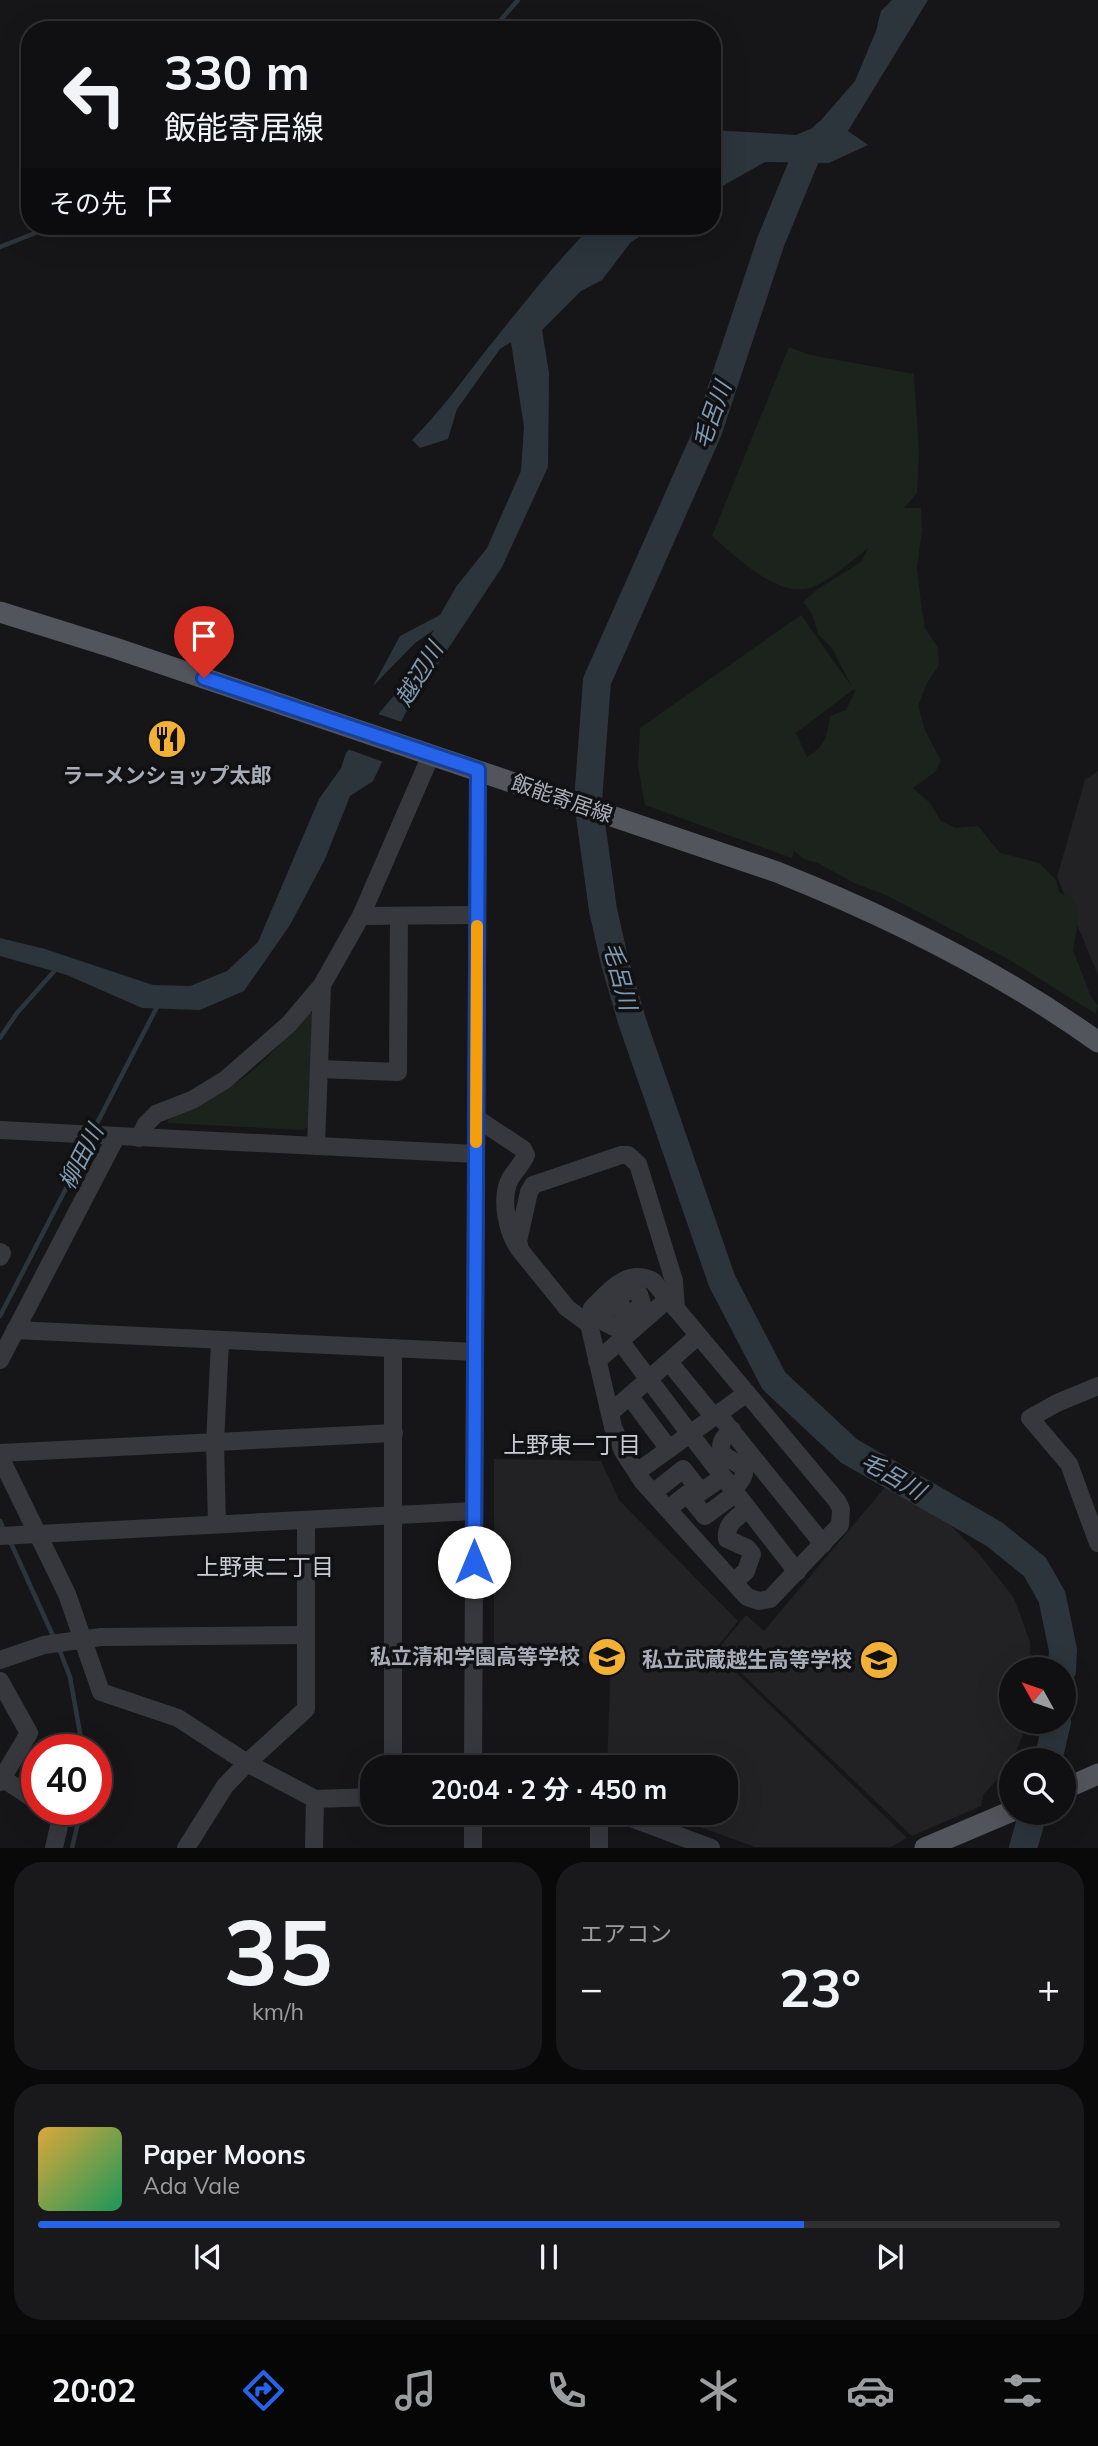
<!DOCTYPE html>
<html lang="ja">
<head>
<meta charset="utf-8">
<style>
	body { margin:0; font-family:Mulish,"Noto Sans JP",sans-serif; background:#19191b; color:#f1f3f6; height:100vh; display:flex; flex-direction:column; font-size:26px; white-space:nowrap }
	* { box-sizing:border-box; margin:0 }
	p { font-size:23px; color:#9c9d9f }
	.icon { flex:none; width:38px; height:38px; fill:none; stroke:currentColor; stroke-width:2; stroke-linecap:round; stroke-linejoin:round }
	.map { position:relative; height:1848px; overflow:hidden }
	.details { display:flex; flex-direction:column; gap:14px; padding:14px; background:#09090a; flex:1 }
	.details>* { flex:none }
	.top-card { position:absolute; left:21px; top:21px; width:700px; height:214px; border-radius:28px; box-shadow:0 7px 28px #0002,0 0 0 2px #303032; background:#101012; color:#f1f3f6; overflow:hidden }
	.needle { width:46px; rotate:310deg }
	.buttons { position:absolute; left:999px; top:1657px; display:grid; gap:14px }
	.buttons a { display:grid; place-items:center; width:77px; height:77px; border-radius:50%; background:#101012; box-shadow:0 7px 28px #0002,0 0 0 2px #303032; font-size:35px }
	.speed { position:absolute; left:21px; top:1734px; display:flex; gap:14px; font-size:35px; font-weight:700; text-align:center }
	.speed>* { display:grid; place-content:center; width:91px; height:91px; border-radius:50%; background:#101012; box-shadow:0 7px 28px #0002,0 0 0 2px #303032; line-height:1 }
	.speed .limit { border:10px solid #d22; background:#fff; color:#111 }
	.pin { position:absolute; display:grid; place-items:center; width:60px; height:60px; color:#fff; margin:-72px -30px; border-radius:50% 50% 50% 0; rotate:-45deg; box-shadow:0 0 7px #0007 }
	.pin .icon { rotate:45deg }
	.me { position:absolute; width:77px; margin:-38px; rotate:0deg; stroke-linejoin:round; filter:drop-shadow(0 0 5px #0008) }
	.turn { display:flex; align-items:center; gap:24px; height:147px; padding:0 28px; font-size:32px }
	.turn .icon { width:91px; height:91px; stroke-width:2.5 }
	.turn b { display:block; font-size:49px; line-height:60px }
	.then { display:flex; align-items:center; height:66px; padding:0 28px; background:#0003; gap:14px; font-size:26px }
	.big { font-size:52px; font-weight:700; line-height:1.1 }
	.details .widget { flex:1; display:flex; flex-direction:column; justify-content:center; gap:10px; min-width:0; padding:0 24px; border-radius:28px; background:#19191b }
	.details .dial { align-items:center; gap:0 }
	.dial b { font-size:91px; line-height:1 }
	.song { display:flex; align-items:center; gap:21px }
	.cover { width:84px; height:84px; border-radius:10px; background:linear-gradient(135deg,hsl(40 70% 55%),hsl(150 70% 35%)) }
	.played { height:7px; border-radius:4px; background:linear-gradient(90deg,#2563eb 75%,#303032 75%) }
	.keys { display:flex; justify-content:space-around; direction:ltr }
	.heat { display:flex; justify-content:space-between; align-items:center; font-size:38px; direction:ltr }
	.details .tiles { flex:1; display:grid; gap:14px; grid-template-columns:1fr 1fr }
	.widget:last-child { grid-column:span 2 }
	.trip { position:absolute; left:360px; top:1755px; width:378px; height:70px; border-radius:28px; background:#101012; box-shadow:0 7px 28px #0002,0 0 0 2px #303032; font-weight:700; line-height:70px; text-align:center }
	.tabs { display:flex; height:112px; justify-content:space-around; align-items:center; background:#060607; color:#9c9d9f }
	.tabs .icon { width:49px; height:49px }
	.tabs .active { color:#2563eb }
	.tabs b { font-size:32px; color:#f1f3f6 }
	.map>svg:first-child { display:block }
	.built { fill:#222225 }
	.green { fill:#1c231d; fill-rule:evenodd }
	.water { fill:#2c353c }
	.pier { fill:#161618 }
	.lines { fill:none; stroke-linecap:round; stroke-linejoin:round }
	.stream { stroke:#2c353c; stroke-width:4.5 }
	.river { stroke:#2c353c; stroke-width:28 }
	.minor { stroke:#37383d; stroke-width:18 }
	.major { stroke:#53555c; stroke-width:21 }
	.route-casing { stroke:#184099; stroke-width:18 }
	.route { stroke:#2563eb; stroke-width:12 }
	.slow { stroke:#f59e0b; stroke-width:12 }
	.labels { text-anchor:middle; stroke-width:7; stroke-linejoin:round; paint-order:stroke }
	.poi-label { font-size:21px; font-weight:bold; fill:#a8adb8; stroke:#111113; text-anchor:end }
	.street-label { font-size:21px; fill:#a8adb8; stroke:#111113 }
	.water-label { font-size:23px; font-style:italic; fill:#7f9bb3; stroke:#111113 }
	.neighbourhood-label { font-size:23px; fill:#c9ccd4; stroke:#111113 }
</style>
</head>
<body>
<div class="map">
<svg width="1098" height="1848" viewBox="0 0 1098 1848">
	<rect width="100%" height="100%" fill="#161618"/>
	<g class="built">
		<polygon points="1098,771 1098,975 1057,877 1085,780"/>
		<polygon points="494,1459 601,1461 619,1500 738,1621 714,1651 907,1838 891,1847 755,1847 661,1813 726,1813 726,1768 607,1767 611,1663 494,1664"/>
		<polygon points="886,1486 950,1525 980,1555 1014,1598 1030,1642 1031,1669 1012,1670 1012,1722 1028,1722 1011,1764 983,1795 981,1806 912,1836 717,1650 746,1615 764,1631"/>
	</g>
	<g class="green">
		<path d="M 789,347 L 810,355 L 914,374 L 919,453 L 917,493 L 904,508 L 921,508 L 922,530 L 917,567 L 921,603 L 925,628 L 938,648 L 939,665 L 927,683 L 918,706 L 925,730 L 941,761 L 935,772 L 913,788 L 930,803 L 941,821 L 956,828 L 978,826 L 1000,853 L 1039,863 L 1056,880 L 1059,892 L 1074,899 L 1079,916 L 1073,950 L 1091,997 L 1098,1005 L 1096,1014 L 1008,959 L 886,895 L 854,883 L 818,863 L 804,859 L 794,851 L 792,858 L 645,805 L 638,767 L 640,728 L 801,615 L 852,687 L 832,648 L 818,634 L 812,614 L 803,602 L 818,589 L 861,562 L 868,548 C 857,557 825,584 810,588 C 776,597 735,556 712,536 ZM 854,689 L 855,692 L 846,710 L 830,716 C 827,738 825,746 807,757 L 796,733 Z"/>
		<path d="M 307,1012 L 313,1013 L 309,1126 L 303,1130 L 168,1123 L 167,1118 C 185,1109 204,1101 222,1092 C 256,1073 283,1042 307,1012 Z"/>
	</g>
	<g class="water">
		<polygon points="892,0 928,0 848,131 868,145 829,163 765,162 712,192 712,130 796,135 815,127 855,81 876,31 881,11"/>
		<path d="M 592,226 L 657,226 L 631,242 L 602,280 L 581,291 L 542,330 L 549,373 L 548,467 L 502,567 L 405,714 L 373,781 L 350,796 L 325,859 L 290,925 L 244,991 L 200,1010 L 142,1008 L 67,975 L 0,956 L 0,938 L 45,949 L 153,985 L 190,986 L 227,971 L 258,942 L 319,799 L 341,768 L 346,753 L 401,687 L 434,630 L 415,643 L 373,686 L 400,636 L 440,615 L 456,587 L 487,548 L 521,471 L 524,427 L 511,342 L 500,349 L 457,409 L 448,439 L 420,448 L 412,440 C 440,412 463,380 487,349 C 521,307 554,264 592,226 Z"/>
	</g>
	<polygon class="pier" points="375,713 405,723 386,763 345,748"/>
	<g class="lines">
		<g class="stream">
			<polyline points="492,30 518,0"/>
			<polyline points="0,247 53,226"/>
			<polyline points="0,1038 17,1013 57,968"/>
			<polyline points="93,1131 158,1005"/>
			<polyline points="0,1316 74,1173 89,1139"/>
			<polyline points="0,1521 4,1530"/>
			<polyline points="10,1541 54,1638"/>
			<polyline points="58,1646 70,1677 83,1750"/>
			<polyline points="72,1848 81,1810"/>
		</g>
		<g class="river">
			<polyline points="826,134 806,156 771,241 708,431 597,681 588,801 603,910 615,963 632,1021 722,1281 774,1381 849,1451 994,1534 1035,1567 1052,1597 1063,1650 1062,1670"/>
			<polyline points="1048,1760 1057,1722"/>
			<polyline points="1023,1848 1033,1813"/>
		</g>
		<g class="minor">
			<polyline points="361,916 477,915"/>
			<polyline points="319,1069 398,1072 399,916"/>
			<path d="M 476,1118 L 523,1149 L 526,1155 C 522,1164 515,1171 510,1179 C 500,1199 507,1233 520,1250 L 518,1241 L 529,1192 L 533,1185 L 621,1155 L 628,1155 L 638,1164 L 674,1281 L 676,1309"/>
			<polyline points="0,1130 476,1154"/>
			<polyline points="139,1138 146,1124 156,1114 192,1100 225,1080 289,1024 322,985 361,916 431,755"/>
			<polyline points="316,1146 322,985"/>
			<path d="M 520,1250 L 567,1308 L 589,1324 L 613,1427 L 623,1451 L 643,1482 L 747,1597 L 759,1601 L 770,1599 L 840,1525 L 841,1509 L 837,1501 L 653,1281 C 627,1268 610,1290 592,1308 L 589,1324"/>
			<polyline points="0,1252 2,1253 0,1257"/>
			<path d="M 622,1309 L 626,1312 L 635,1311 L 642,1304 L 639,1294 L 631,1290 C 609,1298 627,1307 623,1321 L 614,1327 L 606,1323 L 604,1316 L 607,1309 L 614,1304 L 622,1309"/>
			<polyline points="15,1330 475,1352"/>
			<polyline points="620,1341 690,1434 797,1572"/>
			<polyline points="0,1360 116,1137"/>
			<polyline points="597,1361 668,1299"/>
			<polyline points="669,1362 714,1417"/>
			<polyline points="1098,1386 1057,1403 1030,1418 1069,1464 1098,1543"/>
			<polyline points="630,1397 669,1449"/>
			<polyline points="610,1413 698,1336"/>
			<polyline points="718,1414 823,1544"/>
			<path d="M 732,1430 C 723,1438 719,1442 722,1454 C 739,1466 756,1468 733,1489"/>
			<polyline points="0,1453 394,1433"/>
			<polyline points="0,1457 67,1594 101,1692 178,1718 247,1763 315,1799 373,1797"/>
			<polyline points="637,1472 747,1393"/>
			<polyline points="653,1493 683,1469 701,1492 723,1477"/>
			<polyline points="668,1509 687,1494 705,1516 736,1493"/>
			<polyline points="217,1524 215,1444 220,1341"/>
			<polyline points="0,1536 474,1511"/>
			<path d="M 734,1582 L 746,1571 L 752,1554 L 747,1548 L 727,1539 C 725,1524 737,1517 748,1509"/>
			<polyline points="0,1660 44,1645 101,1637 305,1635"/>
			<polyline points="0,1681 29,1733 0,1782"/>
			<polyline points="393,1768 393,1348"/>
			<polyline points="473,1768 478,770"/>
			<polyline points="2,1778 37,1801"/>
			<polyline points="49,1810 61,1817 54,1848"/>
			<polyline points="473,1813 473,1848"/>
			<polyline points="599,1813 599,1848"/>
			<polyline points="618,1813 711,1848"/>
			<polyline points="186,1848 225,1786 247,1763 306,1709 306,1521"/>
			<polyline points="314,1848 315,1799"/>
		</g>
		<g class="major">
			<path d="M 0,612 L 115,648 L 777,872 C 890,917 999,971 1098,1042"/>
			<polyline points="1064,1789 1098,1774"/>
			<polyline points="925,1848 1012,1811"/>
		</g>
	</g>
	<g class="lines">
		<g class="route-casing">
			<polyline id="route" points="204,678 478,770 474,1562"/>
		</g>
		<use href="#route" class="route"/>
		<polyline class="slow" points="476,1142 477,926"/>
	</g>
	<defs>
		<g id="restaurant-disc" transform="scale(2.0125)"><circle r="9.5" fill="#f2b134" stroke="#111113"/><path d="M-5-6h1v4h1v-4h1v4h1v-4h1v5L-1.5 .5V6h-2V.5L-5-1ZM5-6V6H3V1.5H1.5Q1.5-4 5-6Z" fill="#111"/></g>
		<g id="school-disc" transform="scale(2.0125)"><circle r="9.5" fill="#f2b134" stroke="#111113"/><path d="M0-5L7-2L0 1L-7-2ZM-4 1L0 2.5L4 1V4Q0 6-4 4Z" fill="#111"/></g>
	</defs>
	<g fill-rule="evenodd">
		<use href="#restaurant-disc" x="167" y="739"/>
		<use href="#school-disc" x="607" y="1657"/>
		<use href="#school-disc" x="879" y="1660"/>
	</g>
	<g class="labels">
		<g class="poi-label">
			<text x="167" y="783" text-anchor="middle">ラーメンショップ太郎</text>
			<text x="580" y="1664">私立清和学園高等学校</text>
			<text x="852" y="1667">私立武蔵越生高等学校</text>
		</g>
		<g class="street-label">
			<text transform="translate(562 799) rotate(19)" y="7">飯能寄居線</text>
		</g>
		<g class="water-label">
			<text transform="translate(712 415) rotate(-70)" y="8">毛呂川</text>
			<text transform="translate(419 674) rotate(-59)" y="8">越辺川</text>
			<text transform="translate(620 976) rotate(75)" y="8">毛呂川</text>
			<text transform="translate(81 1157) rotate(-63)" y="8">柳田川</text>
			<text transform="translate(893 1476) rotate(30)" y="8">毛呂川</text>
		</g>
		<g class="neighbourhood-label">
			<text x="572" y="1453">上野東一丁目</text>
			<text x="265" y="1575">上野東二丁目</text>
		</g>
	</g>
</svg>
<div class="buttons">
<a><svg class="needle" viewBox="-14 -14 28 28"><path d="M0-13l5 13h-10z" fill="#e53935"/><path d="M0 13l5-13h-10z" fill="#9c9d9f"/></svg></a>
<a><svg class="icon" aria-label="search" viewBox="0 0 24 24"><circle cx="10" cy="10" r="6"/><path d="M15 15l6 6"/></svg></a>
</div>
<div class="speed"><div class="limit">40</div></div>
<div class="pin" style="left:204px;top:678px;background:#d93025"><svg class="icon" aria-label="arrive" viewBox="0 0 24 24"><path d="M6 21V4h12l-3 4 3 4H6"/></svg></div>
<svg class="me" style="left:474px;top:1562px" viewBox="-20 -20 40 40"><circle r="19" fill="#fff"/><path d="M0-13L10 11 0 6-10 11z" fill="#2563eb"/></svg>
<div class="trip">20:04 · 2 分 · 450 m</div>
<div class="top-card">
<div class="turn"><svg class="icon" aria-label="left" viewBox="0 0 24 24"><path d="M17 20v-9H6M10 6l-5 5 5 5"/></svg><div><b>330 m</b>飯能寄居線</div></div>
<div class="then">その先<svg class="icon" aria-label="arrive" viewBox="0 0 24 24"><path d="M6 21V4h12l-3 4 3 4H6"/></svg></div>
</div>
</div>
<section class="details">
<div class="tiles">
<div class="widget dial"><b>35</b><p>km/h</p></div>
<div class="widget"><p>エアコン</p>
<div class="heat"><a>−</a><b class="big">23°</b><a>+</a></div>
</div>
<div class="widget">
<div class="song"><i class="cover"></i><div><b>Paper Moons</b><p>Ada Vale</p></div></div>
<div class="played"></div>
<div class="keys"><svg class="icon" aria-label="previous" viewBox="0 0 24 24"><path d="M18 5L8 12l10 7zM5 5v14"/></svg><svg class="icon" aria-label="pause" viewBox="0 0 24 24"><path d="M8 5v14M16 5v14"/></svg><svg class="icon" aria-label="next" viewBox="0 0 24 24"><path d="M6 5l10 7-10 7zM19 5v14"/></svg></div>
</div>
</div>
</section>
<nav class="tabs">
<b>20:02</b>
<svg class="icon active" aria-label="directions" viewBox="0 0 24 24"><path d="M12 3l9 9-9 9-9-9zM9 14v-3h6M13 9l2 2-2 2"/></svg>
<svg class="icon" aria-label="music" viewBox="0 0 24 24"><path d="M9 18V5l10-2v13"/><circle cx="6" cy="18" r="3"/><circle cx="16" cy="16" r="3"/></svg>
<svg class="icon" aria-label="phone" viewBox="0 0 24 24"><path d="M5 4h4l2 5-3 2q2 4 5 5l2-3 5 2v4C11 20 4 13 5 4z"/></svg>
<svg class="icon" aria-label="climate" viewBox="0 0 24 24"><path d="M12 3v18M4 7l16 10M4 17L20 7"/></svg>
<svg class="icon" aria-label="car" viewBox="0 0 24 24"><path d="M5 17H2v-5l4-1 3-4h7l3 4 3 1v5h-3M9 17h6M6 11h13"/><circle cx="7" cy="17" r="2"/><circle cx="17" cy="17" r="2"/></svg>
<svg class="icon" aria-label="filters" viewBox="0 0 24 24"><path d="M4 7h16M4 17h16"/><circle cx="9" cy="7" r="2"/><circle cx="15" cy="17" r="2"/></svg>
</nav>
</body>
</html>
